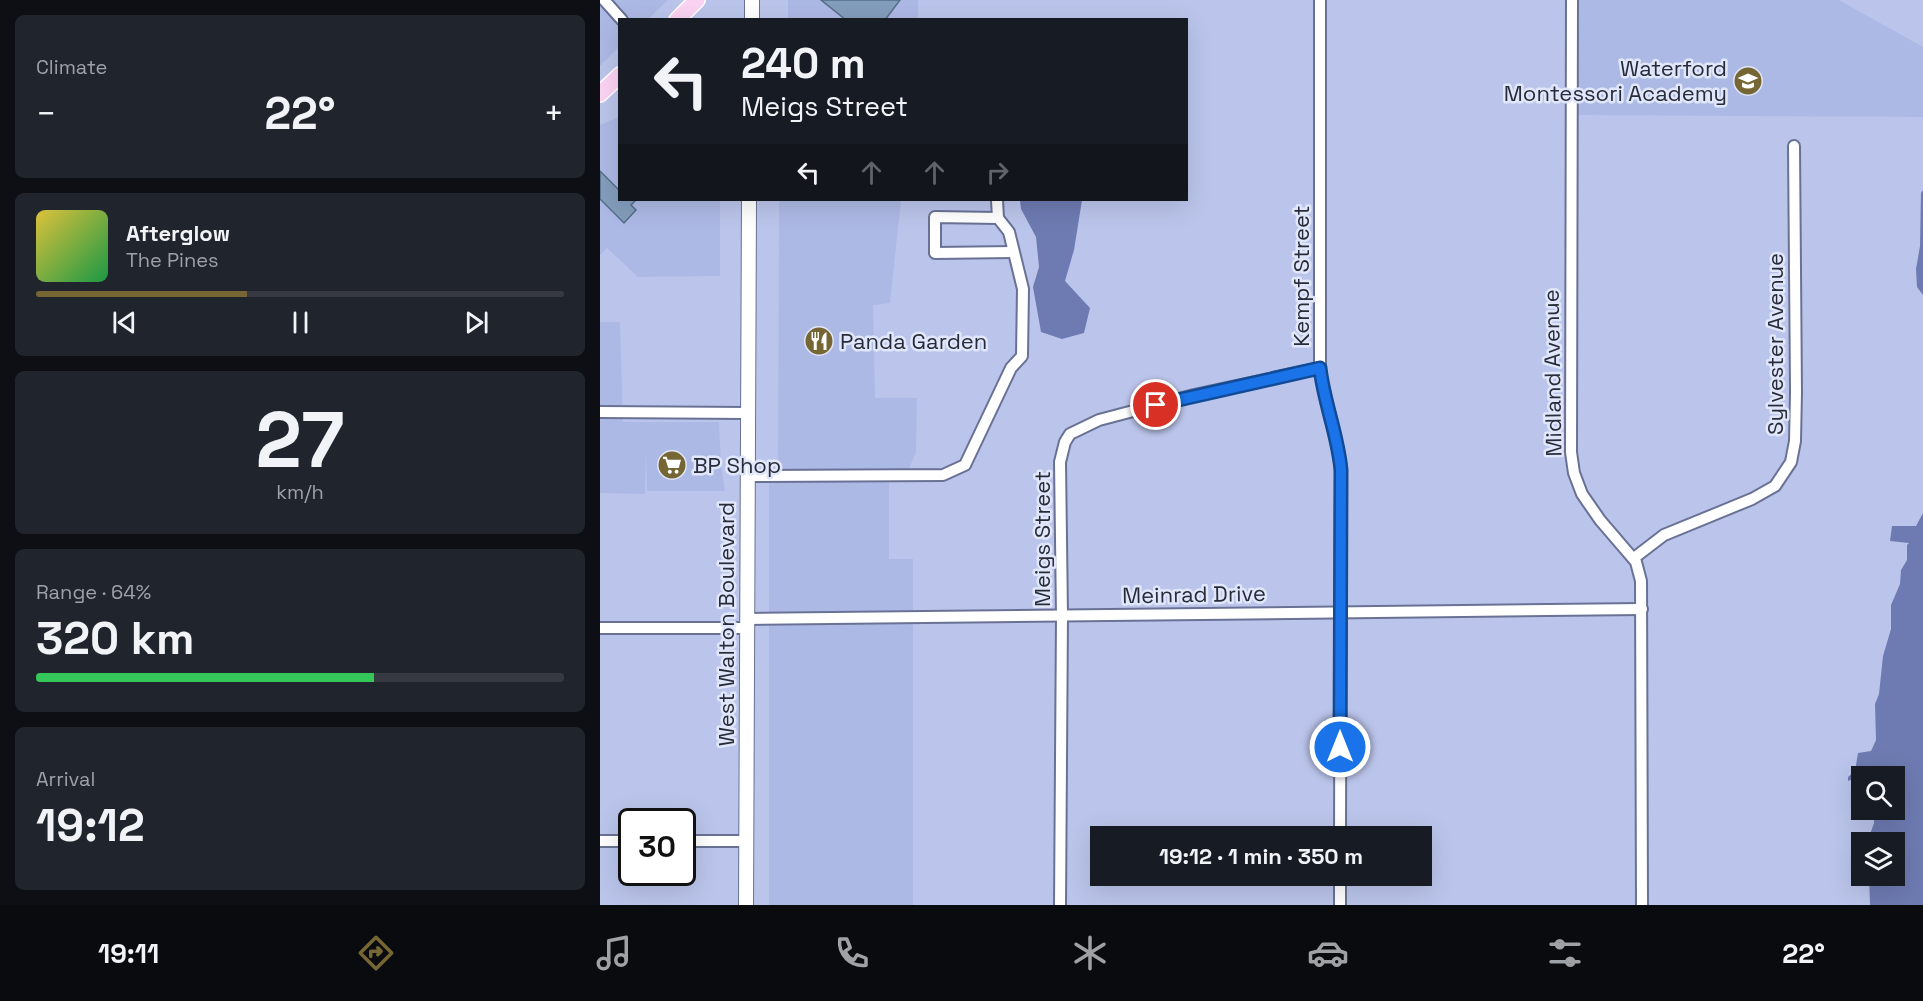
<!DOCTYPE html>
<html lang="en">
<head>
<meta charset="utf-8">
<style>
	body { margin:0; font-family:"Space Grotesk",sans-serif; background:#20242c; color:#f1f3f6; height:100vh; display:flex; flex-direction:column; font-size:22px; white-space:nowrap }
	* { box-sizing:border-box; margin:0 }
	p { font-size:20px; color:#9ea1a6 }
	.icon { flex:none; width:33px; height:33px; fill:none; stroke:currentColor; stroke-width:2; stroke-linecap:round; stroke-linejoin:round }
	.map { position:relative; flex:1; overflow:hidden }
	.drawer { display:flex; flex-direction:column; gap:15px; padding:15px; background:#0d0f14; width:600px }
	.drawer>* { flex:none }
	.top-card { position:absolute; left:18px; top:18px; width:570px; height:183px; border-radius:0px; box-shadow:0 6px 24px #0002; background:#171b24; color:#f1f3f6; overflow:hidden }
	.tools { position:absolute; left:1251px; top:766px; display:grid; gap:12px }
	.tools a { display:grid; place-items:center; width:54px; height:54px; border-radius:0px; background:#171b24; box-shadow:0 6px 24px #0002; font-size:30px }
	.speed { position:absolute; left:18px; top:808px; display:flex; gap:12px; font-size:30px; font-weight:700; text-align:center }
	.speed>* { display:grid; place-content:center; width:78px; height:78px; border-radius:50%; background:#171b24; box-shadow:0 6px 24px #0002; line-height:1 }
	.speed .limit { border:3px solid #111; border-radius:9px; background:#fff; color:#111 }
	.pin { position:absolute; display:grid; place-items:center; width:51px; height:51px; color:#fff; margin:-26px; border:3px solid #fff; border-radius:50%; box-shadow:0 2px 6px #0007 }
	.me { position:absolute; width:66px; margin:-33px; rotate:0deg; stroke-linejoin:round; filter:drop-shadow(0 0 4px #0008) }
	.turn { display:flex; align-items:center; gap:21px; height:126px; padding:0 24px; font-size:27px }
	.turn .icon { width:78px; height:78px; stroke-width:2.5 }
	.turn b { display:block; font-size:42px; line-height:51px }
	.lanes { display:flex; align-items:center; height:57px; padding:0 24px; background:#0003; justify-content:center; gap:30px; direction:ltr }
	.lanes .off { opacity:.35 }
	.big { font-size:45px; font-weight:700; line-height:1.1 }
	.drawer .card { flex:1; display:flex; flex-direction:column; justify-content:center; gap:9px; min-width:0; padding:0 21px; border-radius:9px; background:#20242c }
	.drawer .dial { align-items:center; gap:0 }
	.dial b { font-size:78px; line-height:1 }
	.song { display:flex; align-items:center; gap:18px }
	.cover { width:72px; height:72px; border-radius:9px; background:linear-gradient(135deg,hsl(50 70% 55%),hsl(140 70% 35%)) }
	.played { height:6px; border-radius:3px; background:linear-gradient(90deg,#756633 40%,#363941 40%) }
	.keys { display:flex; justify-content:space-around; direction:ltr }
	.heat { display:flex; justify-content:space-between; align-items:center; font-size:33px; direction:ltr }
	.charge { height:9px; border-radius:4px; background:linear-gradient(90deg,#34c759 64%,#363941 0) }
	.trip { position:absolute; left:490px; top:826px; width:342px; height:60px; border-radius:0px; background:#171b24; box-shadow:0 6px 24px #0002; font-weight:700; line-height:60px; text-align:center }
	.tab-bar { display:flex; height:96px; justify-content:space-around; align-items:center; background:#090b0e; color:#9ea1a6 }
	.tab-bar .icon { width:42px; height:42px }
	.tab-bar .selected { color:#756633 }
	.tab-bar b { font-size:27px; color:#f1f3f6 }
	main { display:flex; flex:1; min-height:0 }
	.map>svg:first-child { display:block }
	.built { fill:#adb9e5 }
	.water { fill:#6e7bb2 }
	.building { fill:#839dbc; stroke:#566e8b; stroke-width:1.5 }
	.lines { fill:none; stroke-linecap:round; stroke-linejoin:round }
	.street-casing { stroke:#697295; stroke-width:14 }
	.secondary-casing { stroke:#697295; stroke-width:16 }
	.primary-casing { stroke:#fff; stroke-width:18 }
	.street { stroke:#fff; stroke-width:10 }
	.secondary { stroke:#fff; stroke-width:14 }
	.primary { stroke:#fbd3f3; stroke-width:15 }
	.route-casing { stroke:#114b97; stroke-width:15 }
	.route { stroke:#1a73e8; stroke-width:10 }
	.labels { text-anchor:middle; stroke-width:5; stroke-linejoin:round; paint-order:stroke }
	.poi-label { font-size:22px; fill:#282c3a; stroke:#e1e7fa; text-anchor:start }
	.street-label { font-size:22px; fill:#282c3a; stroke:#e1e7fa }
</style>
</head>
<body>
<main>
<section class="drawer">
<div class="card"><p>Climate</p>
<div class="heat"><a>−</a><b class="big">22°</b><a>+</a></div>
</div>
<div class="card">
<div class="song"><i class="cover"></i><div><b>Afterglow</b><p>The Pines</p></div></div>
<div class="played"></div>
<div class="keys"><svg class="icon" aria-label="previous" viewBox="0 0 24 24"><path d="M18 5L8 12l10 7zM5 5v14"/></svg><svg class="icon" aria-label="pause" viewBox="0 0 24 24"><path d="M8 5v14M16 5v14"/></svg><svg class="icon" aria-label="next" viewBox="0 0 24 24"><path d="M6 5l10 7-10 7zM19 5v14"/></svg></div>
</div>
<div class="card dial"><b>27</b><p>km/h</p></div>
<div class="card"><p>Range · 64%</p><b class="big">320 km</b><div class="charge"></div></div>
<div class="card"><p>Arrival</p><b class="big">19:12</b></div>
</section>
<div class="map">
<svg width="1323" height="905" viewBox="0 0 1323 905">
	<rect width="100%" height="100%" fill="#bbc5eb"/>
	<g class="built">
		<polygon points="0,0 68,0 48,19 20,20 19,47 0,66"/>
		<rect x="188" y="0" width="130" height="19"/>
		<polygon points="974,0 1239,0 1323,47 1323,117 974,115"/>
		<polygon points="19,117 20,200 120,200 120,276 38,277 7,248 0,255 0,125"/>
		<polygon points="179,200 301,200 290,303 273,305 275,398 317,398 316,452 308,471 178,474"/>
		<polygon points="0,322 20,322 23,422 119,422 121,465 125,491 47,491 46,453 45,494 0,493"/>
		<polygon points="289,480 289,559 313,559 313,905 169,905 169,482"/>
	</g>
	<g class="water">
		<polygon points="1323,190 1323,295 1317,287 1316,269 1320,246 1321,193"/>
		<polygon points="420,200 482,200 474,250 465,281 490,308 484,333 462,339 441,332 433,287 439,267 436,237 421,209"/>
		<polygon points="1323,513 1323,905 1270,905 1269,876 1294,876 1294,843 1267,843 1274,823 1274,810 1294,810 1294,777 1258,777 1248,781 1248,777 1255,771 1258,753 1271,751 1276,740 1275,704 1279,694 1283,656 1291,629 1291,605 1300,584 1301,570 1307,560 1307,545 1309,543 1290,541 1292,526 1316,526"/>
	</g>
	<g class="building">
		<polygon points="221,0 300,0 285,20 246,20"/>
		<polygon points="0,171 20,191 20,200 36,200 31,205 36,210 24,223 0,199"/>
	</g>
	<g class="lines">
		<g class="street-casing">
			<g id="street">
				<polyline points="4,0 22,20"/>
				<path d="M 720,0 L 720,368 C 724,403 738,435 741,470 L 740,837"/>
				<polyline points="972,0 971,452 974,473 982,494 1000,520 1036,562 1041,581 1042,905"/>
				<polyline points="398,218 335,217 335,253 413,252"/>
				<polyline points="0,412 148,413"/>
				<polyline points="147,476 343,475 365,465 411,368 422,356 423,289 409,232 398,218 397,200"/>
				<polyline points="1034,558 1064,535 1152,499 1175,486 1191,462 1195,441 1196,392 1194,146"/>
				<polyline points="147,619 1042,609"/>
				<polyline points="0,628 147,628"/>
				<polyline points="0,841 32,841"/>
				<polyline points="82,841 146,841"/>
				<polyline points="740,876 740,905"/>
				<polyline points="460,905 462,615 460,462 465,442 470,434 499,420 594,395 720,368"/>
			</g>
		</g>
		<g class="secondary-casing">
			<g id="secondary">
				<polyline points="152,20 152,0"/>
				<polyline points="146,905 149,200"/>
			</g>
		</g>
		<g class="primary-casing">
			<g id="primary">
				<polyline points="77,20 97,0"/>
				<polyline points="0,94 20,75"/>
			</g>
		</g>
		<use href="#street" class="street"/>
		<use href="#secondary" class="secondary"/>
		<use href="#primary" class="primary"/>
	</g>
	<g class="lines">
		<g class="route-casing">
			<path id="route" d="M 556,405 L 720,368 C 724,403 738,435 741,470 L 740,747"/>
		</g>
		<use href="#route" class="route"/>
	</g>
	<defs>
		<g id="school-disc" transform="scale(1.5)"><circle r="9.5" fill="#756633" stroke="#e1e7fa"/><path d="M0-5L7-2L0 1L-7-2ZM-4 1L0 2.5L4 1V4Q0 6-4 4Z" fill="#fff"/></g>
		<g id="restaurant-disc" transform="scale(1.5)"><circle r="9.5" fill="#756633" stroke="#e1e7fa"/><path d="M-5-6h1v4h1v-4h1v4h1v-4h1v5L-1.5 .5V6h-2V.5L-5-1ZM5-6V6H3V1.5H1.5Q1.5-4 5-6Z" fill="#fff"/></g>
		<g id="supermarket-disc" transform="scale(1.5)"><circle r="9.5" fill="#756633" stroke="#e1e7fa"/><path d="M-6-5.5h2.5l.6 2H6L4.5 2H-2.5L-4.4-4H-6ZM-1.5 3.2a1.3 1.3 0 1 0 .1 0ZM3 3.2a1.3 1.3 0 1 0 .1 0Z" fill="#fff"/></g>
	</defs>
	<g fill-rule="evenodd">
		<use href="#school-disc" x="1148" y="81"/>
		<use href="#restaurant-disc" x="219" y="341"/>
		<use href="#supermarket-disc" x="72" y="465"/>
	</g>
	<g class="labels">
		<g class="poi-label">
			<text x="1127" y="76" text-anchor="end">Waterford<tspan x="1127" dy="25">Montessori Academy</tspan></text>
			<text x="240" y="349">Panda Garden</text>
			<text x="93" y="473">BP Shop</text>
		</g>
		<g class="street-label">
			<text transform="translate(701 276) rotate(-90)" y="8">Kempf Street</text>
			<text transform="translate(1175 344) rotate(-90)" y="8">Sylvester Avenue</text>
			<text transform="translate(952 373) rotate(-91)" y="8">Midland Avenue</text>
			<text transform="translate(442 539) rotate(-90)" y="8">Meigs Street</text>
			<text transform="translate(594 594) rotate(-1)" y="8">Meinrad Drive</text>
			<text transform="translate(126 624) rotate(-90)" y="8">West Walton Boulevard</text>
		</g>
	</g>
</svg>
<div class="tools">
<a><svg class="icon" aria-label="search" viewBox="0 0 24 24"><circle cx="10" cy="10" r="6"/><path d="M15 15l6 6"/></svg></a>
<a><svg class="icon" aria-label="layers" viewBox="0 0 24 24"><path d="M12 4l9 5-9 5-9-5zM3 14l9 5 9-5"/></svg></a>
</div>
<div class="speed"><div class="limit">30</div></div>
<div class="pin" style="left:556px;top:405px;background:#d93025"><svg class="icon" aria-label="arrive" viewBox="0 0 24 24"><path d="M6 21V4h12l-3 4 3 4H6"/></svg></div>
<svg class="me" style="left:740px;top:747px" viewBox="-20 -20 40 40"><circle r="17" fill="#1a73e8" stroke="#fff" stroke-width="3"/><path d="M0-11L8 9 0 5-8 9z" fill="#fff"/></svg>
<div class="trip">19:12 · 1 min · 350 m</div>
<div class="top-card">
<div class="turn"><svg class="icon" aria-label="left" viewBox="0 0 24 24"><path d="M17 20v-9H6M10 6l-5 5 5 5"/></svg><div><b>240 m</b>Meigs Street</div></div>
<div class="lanes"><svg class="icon" aria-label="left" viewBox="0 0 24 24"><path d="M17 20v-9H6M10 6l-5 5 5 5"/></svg><svg class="icon off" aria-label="ahead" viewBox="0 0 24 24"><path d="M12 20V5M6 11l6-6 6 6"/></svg><svg class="icon off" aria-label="ahead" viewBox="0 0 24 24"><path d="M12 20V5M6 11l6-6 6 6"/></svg><svg class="icon off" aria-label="right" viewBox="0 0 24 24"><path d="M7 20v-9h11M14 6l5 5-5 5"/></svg></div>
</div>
</div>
</main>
<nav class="tab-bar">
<b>19:11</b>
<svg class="icon selected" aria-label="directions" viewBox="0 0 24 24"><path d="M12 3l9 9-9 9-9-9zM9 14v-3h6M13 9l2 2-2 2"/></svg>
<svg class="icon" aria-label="music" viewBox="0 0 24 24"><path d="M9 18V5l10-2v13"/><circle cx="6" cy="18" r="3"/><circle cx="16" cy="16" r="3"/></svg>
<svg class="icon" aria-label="phone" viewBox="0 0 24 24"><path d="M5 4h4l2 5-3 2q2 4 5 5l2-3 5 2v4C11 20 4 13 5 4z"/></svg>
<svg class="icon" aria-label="climate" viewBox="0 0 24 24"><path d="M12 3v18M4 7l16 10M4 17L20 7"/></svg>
<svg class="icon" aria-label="car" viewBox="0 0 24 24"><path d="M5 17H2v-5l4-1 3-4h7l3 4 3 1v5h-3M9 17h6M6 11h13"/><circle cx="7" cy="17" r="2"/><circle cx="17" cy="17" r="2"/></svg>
<svg class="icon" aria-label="filters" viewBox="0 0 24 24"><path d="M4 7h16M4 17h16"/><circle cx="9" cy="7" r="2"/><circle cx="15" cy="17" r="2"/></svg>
<b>22°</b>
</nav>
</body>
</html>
